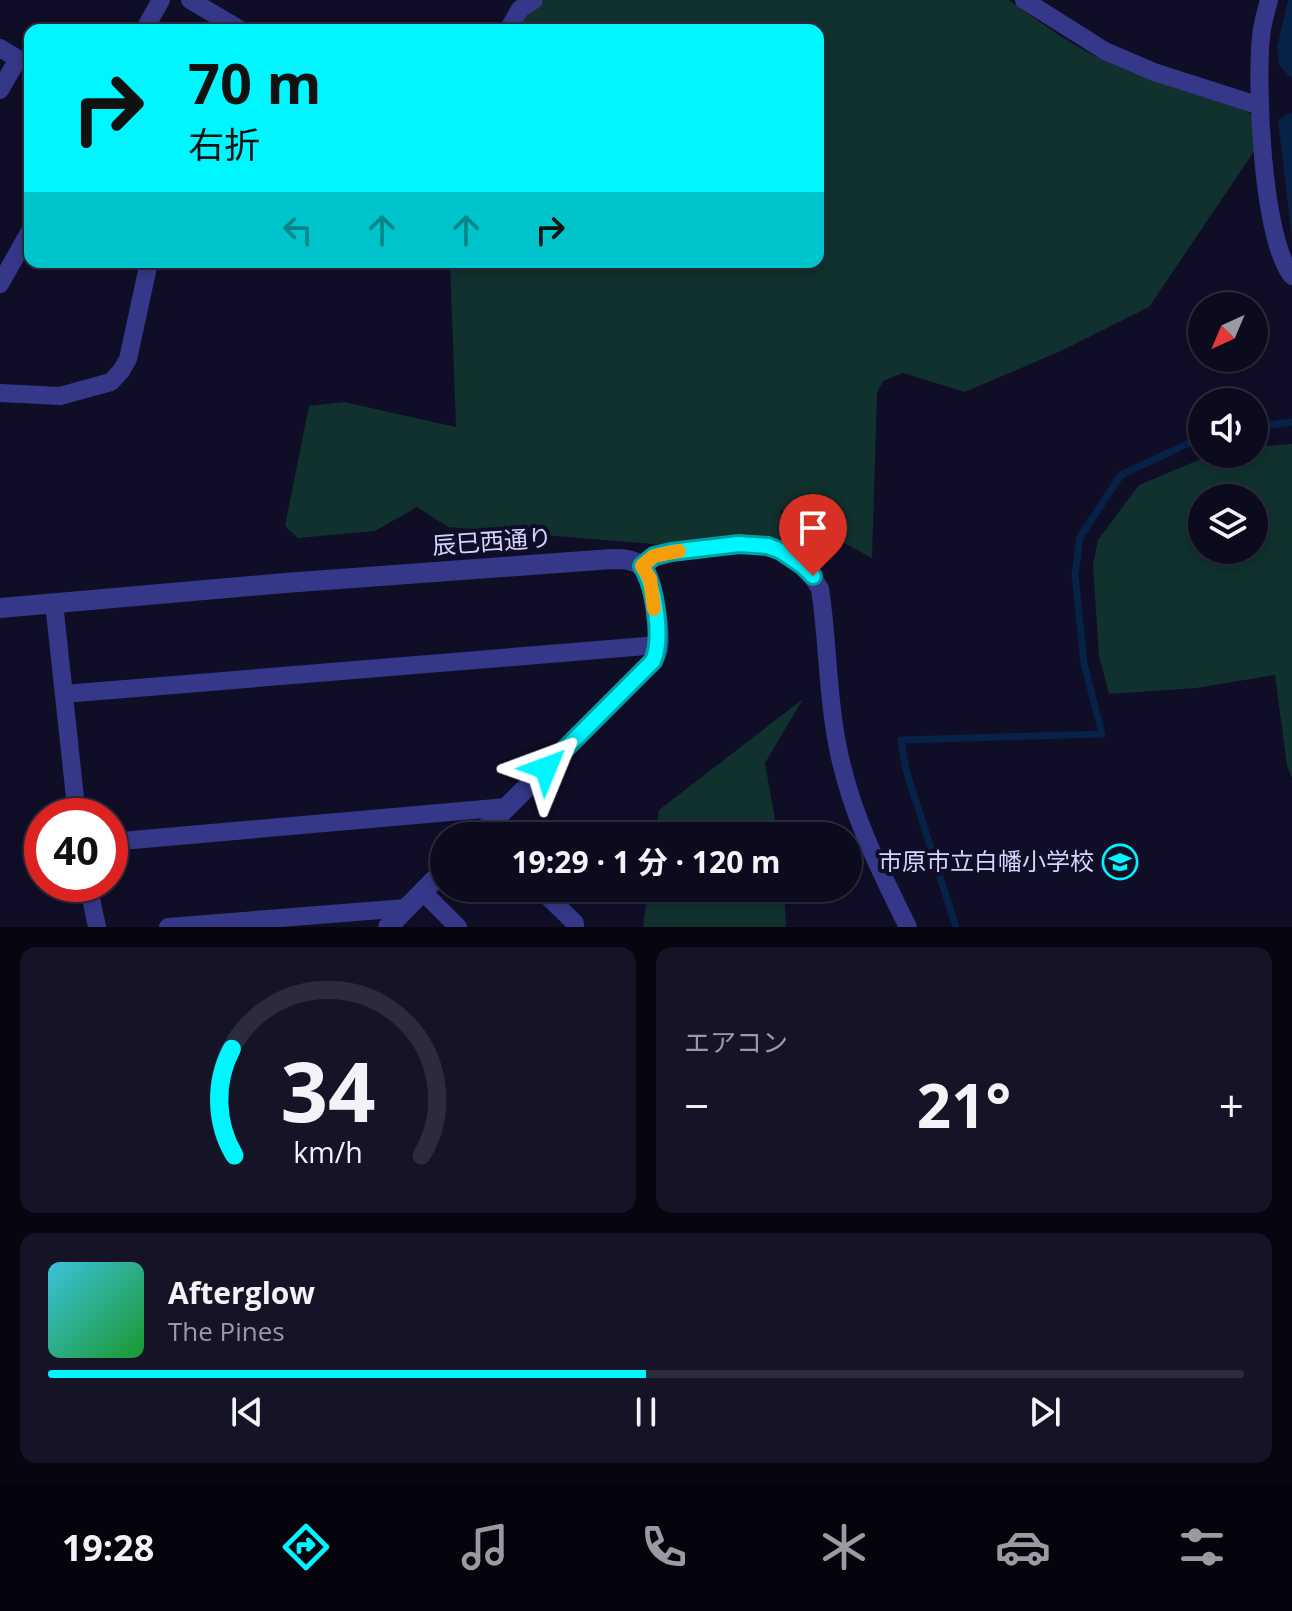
<!DOCTYPE html>
<html lang="ja">
<head>
<meta charset="utf-8">
<style>
	body { margin:0; font-family:"Open Sans","Noto Sans JP",sans-serif; background:#151326; color:#f1f3f6; height:100vh; display:flex; flex-direction:column; font-size:30px; white-space:nowrap }
	* { box-sizing:border-box; margin:0 }
	p { font-size:26px; color:#9a9aa4 }
	.icon { flex:none; width:44px; height:44px; fill:none; stroke:currentColor; stroke-width:2; stroke-linecap:round; stroke-linejoin:round }
	.map { position:relative; height:927px; overflow:hidden }
	.drawer { display:flex; flex-direction:column; gap:20px; padding:20px; background:#070610; flex:1 }
	.drawer>* { flex:none }
	.top-card { position:absolute; left:24px; top:24px; width:800px; height:244px; border-radius:16px; box-shadow:0 4px 12px #0003,0 0 0 2px #2c2b3b; background:#00f6fe; color:#111; overflow:hidden }
	.needle { width:52px; rotate:224deg }
	.controls { position:absolute; left:1188px; top:292px; display:grid; gap:16px }
	.controls a { display:grid; place-items:center; width:80px; height:80px; border-radius:50%; background:#0c0a1d; box-shadow:0 4px 12px #0003,0 0 0 2px #2c2b3b; font-size:40px }
	.speed { position:absolute; left:24px; top:798px; display:flex; gap:16px; font-size:40px; font-weight:700; text-align:center }
	.speed>* { display:grid; place-content:center; width:104px; height:104px; border-radius:50%; background:#0c0a1d; box-shadow:0 4px 12px #0003,0 0 0 2px #2c2b3b; line-height:1 }
	.speed .limit { border:12px solid #d22; background:#fff; color:#111 }
	.pin { position:absolute; display:grid; place-items:center; width:68px; height:68px; color:#fff; margin:-82px -34px; border-radius:50% 50% 50% 0; rotate:-45deg; box-shadow:0 0 8px #0007 }
	.pin .icon { rotate:45deg }
	.me { position:absolute; width:88px; margin:-44px; rotate:46deg; stroke-linejoin:round; filter:drop-shadow(0 0 6px #0008) }
	.turn { display:flex; align-items:center; gap:28px; height:168px; padding:0 32px; font-size:36px }
	.turn .icon { width:104px; height:104px; stroke-width:2.5 }
	.turn b { display:block; font-size:56px; line-height:68px }
	.lanes { display:flex; align-items:center; height:76px; padding:0 32px; background:#0003; justify-content:center; gap:40px; direction:ltr }
	.lanes .off { opacity:.35 }
	.big { font-size:60px; font-weight:700; line-height:1.1 }
	.drawer .tile { flex:1; display:flex; flex-direction:column; justify-content:center; gap:12px; min-width:0; padding:0 28px; border-radius:16px; background:#151326 }
	.drawer .dial { align-items:center; gap:0 }
	.dial svg { height:208px; overflow:visible; fill:none; stroke:#2c2b3b; stroke-width:7; stroke-linecap:round; text-anchor:middle }
	.dial text { fill:#f1f3f6; stroke:none }
	.song { display:flex; align-items:center; gap:24px }
	.cover { width:96px; height:96px; border-radius:12px; background:linear-gradient(135deg,hsl(190 70% 55%),hsl(130 70% 35%)) }
	.played { height:8px; border-radius:4px; background:linear-gradient(90deg,#00f6fe 50%,#2c2b3b 50%) }
	.keys { display:flex; justify-content:space-around; direction:ltr }
	.heat { display:flex; justify-content:space-between; align-items:center; font-size:44px; direction:ltr }
	.drawer .tiles { flex:1; display:grid; gap:20px; grid-template-columns:1fr 1fr }
	.tile:last-child { grid-column:span 2 }
	.trip { position:absolute; left:430px; top:822px; width:432px; height:80px; border-radius:40px; background:#0c0a1d; box-shadow:0 4px 12px #0003,0 0 0 2px #2c2b3b; font-weight:700; line-height:80px; text-align:center }
	.tabs { display:flex; height:128px; justify-content:space-around; align-items:center; background:#05040c; color:#9a9aa4 }
	.tabs .icon { width:56px; height:56px }
	.tabs .selected { color:#00f6fe }
	.tabs b { font-size:36px; color:#f1f3f6 }
	.map>svg:first-child { display:block }
	.green { fill:#10312e; fill-rule:evenodd }
	.water { fill:#072247 }
	.lines { fill:none; stroke-linecap:round; stroke-linejoin:round }
	.stream { stroke:#072247; stroke-width:7 }
	.minor { stroke:#353889; stroke-width:18 }
	.tertiary { stroke:#353889; stroke-width:20 }
	.route-casing { stroke:#00a0a5; stroke-width:20 }
	.route { stroke:#00f6fe; stroke-width:14 }
	.slow { stroke:#f59e0b; stroke-width:14 }
	.labels { text-anchor:middle; stroke-width:8; stroke-linejoin:round; paint-order:stroke }
	.street-label { font-size:24px; fill:#d5d3ff; stroke:#100d27 }
	.poi-label { font-size:24px; fill:#d5d3ff; stroke:#100d27; text-anchor:end }
</style>
</head>
<body>
<div class="map">
<svg width="1292" height="927" viewBox="0 0 1292 927">
	<rect width="100%" height="100%" fill="#100d27"/>
	<g class="green">
		<path d="M 545,0 L 1009,0 C 1040,22 1072,46 1108,62 C 1152,82 1200,96 1247,111 L 1252,116 L 1255,150 L 1149,307 L 1061,351 L 965,392 L 903,373 L 883,381 L 877,393 L 872,558 L 780,509 L 784,527 L 778,542 L 739,536 L 665,545 L 448,527 L 417,507 L 375,531 L 298,538 L 285,526 L 309,406 L 344,402 L 456,427 L 450,262 L 818,262 L 818,30 L 514,30 L 526,15 Z"/>
		<path d="M 1292,444 L 1292,778 L 1287,766 L 1275,675 L 1196,688 L 1109,694 L 1099,656 L 1093,565 L 1098,540 L 1139,485 L 1213,454 L 1254,454 L 1254,447 ZM 1254,498 L 1254,550 L 1202,550 L 1202,498 Z"/>
		<polygon points="803,699 765,763 778,836 655,836 659,810"/>
		<polygon points="648,888 784,888 786,927 643,927"/>
	</g>
	<g class="water">
		<polygon points="1288,0 1292,0 1292,79 1279,65 1277,47"/>
		<polygon points="1292,112 1292,239 1278,120"/>
	</g>
	<g class="lines">
		<g class="stream">
			<polyline points="1254,427 1292,422"/>
			<polyline points="956,927 906,770 901,740 1102,734 1084,663 1075,575 1080,537 1121,475 1202,437"/>
		</g>
		<g class="minor">
			<polyline points="190,0 241,30"/>
			<polyline points="1024,0 1105,51 1154,72 1260,106"/>
			<path d="M 1269,0 C 1266,12 1262,24 1261,37 C 1256,86 1262,238 1292,276"/>
			<polyline points="144,30 161,0"/>
			<polyline points="508,30 520,9 534,0"/>
			<polyline points="0,48 18,59 0,90"/>
			<polyline points="0,284 30,231"/>
			<polyline points="0,393 60,396 111,382 121,371 128,359 149,262"/>
			<path d="M 642,566 C 659,552 678,551 700,549 C 751,542 792,539 820,589 C 828,640 827,692 837,743 C 849,809 878,867 908,927"/>
			<polyline points="54,603 77,816"/>
			<polyline points="64,694 658,645"/>
			<polyline points="110,842 507,807"/>
			<polyline points="88,884 97,927"/>
			<polyline points="539,888 575,923 575,927"/>
			<polyline points="423,892 458,927"/>
			<polyline points="168,927 406,908"/>
		</g>
		<g class="tertiary">
			<path d="M 0,608 L 285,583 L 612,559 C 622,559 634,559 643,567 C 653,578 661,634 658,649 C 658,651 654,660 653,661 L 478,836"/>
			<polyline points="388,927 444,870"/>
		</g>
	</g>
	<g class="lines">
		<g class="route-casing">
			<path id="route" d="M 546,768 L 653,661 C 663,638 655,586 642,566 L 654,556 L 671,552 L 739,544 L 768,546 L 781,551 L 803,566 L 813,576"/>
		</g>
		<use href="#route" class="route"/>
		<polyline class="slow" points="654,609 650,579 642,566 654,556 679,551"/>
	</g>
	<defs>
		<g id="school-ring" transform="scale(1.8)"><circle r="9.5" fill="#100d27" stroke="#00f6fe" stroke-width="1.5"/><path d="M0-5L7-2L0 1L-7-2ZM-4 1L0 2.5L4 1V4Q0 6-4 4Z" fill="#00f6fe"/></g>
	</defs>
	<g fill-rule="evenodd">
		<use href="#school-ring" x="1120" y="862"/>
	</g>
	<g class="labels">
		<g class="street-label">
			<text transform="translate(492 542) rotate(-4)" y="8">辰巳西通り</text>
		</g>
		<g class="poi-label">
			<text x="1094" y="870">市原市立白幡小学校</text>
		</g>
	</g>
</svg>
<div class="controls">
<a><svg class="needle" viewBox="-14 -14 28 28"><path d="M0-13l5 13h-10z" fill="#e53935"/><path d="M0 13l5-13h-10z" fill="#9a9aa4"/></svg></a>
<a><svg class="icon" aria-label="sound" viewBox="0 0 24 24"><path d="M4 9h4l5-4v14l-5-4H4zM17 9q2 3 0 6"/></svg></a>
<a><svg class="icon" aria-label="layers" viewBox="0 0 24 24"><path d="M12 4l9 5-9 5-9-5zM3 14l9 5 9-5"/></svg></a>
</div>
<div class="speed"><div class="limit">40</div></div>
<div class="pin" style="left:813px;top:576px;background:#d93025"><svg class="icon" aria-label="arrive" viewBox="0 0 24 24"><path d="M6 21V4h12l-3 4 3 4H6"/></svg></div>
<svg class="me" style="left:546px;top:768px" viewBox="-20 -20 40 40"><path d="M0-17L14 15 0 8-14 15z" fill="#00f6fe" stroke="#fff" stroke-width="4"/></svg>
<div class="trip">19:29 · 1 分 · 120 m</div>
<div class="top-card">
<div class="turn"><svg class="icon" aria-label="right" viewBox="0 0 24 24"><path d="M7 20v-9h11M14 6l5 5-5 5"/></svg><div><b>70 m</b>右折</div></div>
<div class="lanes"><svg class="icon off" aria-label="left" viewBox="0 0 24 24"><path d="M17 20v-9H6M10 6l-5 5 5 5"/></svg><svg class="icon off" aria-label="ahead" viewBox="0 0 24 24"><path d="M12 20V5M6 11l6-6 6 6"/></svg><svg class="icon off" aria-label="ahead" viewBox="0 0 24 24"><path d="M12 20V5M6 11l6-6 6 6"/></svg><svg class="icon" aria-label="right" viewBox="0 0 24 24"><path d="M7 20v-9h11M14 6l5 5-5 5"/></svg></div>
</div>
</div>
<section class="drawer">
<div class="tiles">
<div class="tile dial"><svg viewBox="0 0 100 80">
<path d="M14 69A42 42 0 1 1 86 69"/>
<path d="M14 69A42 42 0 0 1 13 28" stroke="#00f6fe"/>
<text x="50" y="56" font-size="32" font-weight="700">34</text>
<text x="50" y="72" font-size="11">km/h</text>
</svg></div>
<div class="tile"><p>エアコン</p>
<div class="heat"><a>−</a><b class="big">21°</b><a>+</a></div>
</div>
<div class="tile">
<div class="song"><i class="cover"></i><div><b>Afterglow</b><p>The Pines</p></div></div>
<div class="played"></div>
<div class="keys"><svg class="icon" aria-label="previous" viewBox="0 0 24 24"><path d="M18 5L8 12l10 7zM5 5v14"/></svg><svg class="icon" aria-label="pause" viewBox="0 0 24 24"><path d="M8 5v14M16 5v14"/></svg><svg class="icon" aria-label="next" viewBox="0 0 24 24"><path d="M6 5l10 7-10 7zM19 5v14"/></svg></div>
</div>
</div>
</section>
<nav class="tabs">
<b>19:28</b>
<svg class="icon selected" aria-label="directions" viewBox="0 0 24 24"><path d="M12 3l9 9-9 9-9-9zM9 14v-3h6M13 9l2 2-2 2"/></svg>
<svg class="icon" aria-label="music" viewBox="0 0 24 24"><path d="M9 18V5l10-2v13"/><circle cx="6" cy="18" r="3"/><circle cx="16" cy="16" r="3"/></svg>
<svg class="icon" aria-label="phone" viewBox="0 0 24 24"><path d="M5 4h4l2 5-3 2q2 4 5 5l2-3 5 2v4C11 20 4 13 5 4z"/></svg>
<svg class="icon" aria-label="climate" viewBox="0 0 24 24"><path d="M12 3v18M4 7l16 10M4 17L20 7"/></svg>
<svg class="icon" aria-label="car" viewBox="0 0 24 24"><path d="M5 17H2v-5l4-1 3-4h7l3 4 3 1v5h-3M9 17h6M6 11h13"/><circle cx="7" cy="17" r="2"/><circle cx="17" cy="17" r="2"/></svg>
<svg class="icon" aria-label="filters" viewBox="0 0 24 24"><path d="M4 7h16M4 17h16"/><circle cx="9" cy="7" r="2"/><circle cx="15" cy="17" r="2"/></svg>
</nav>
</body>
</html>
